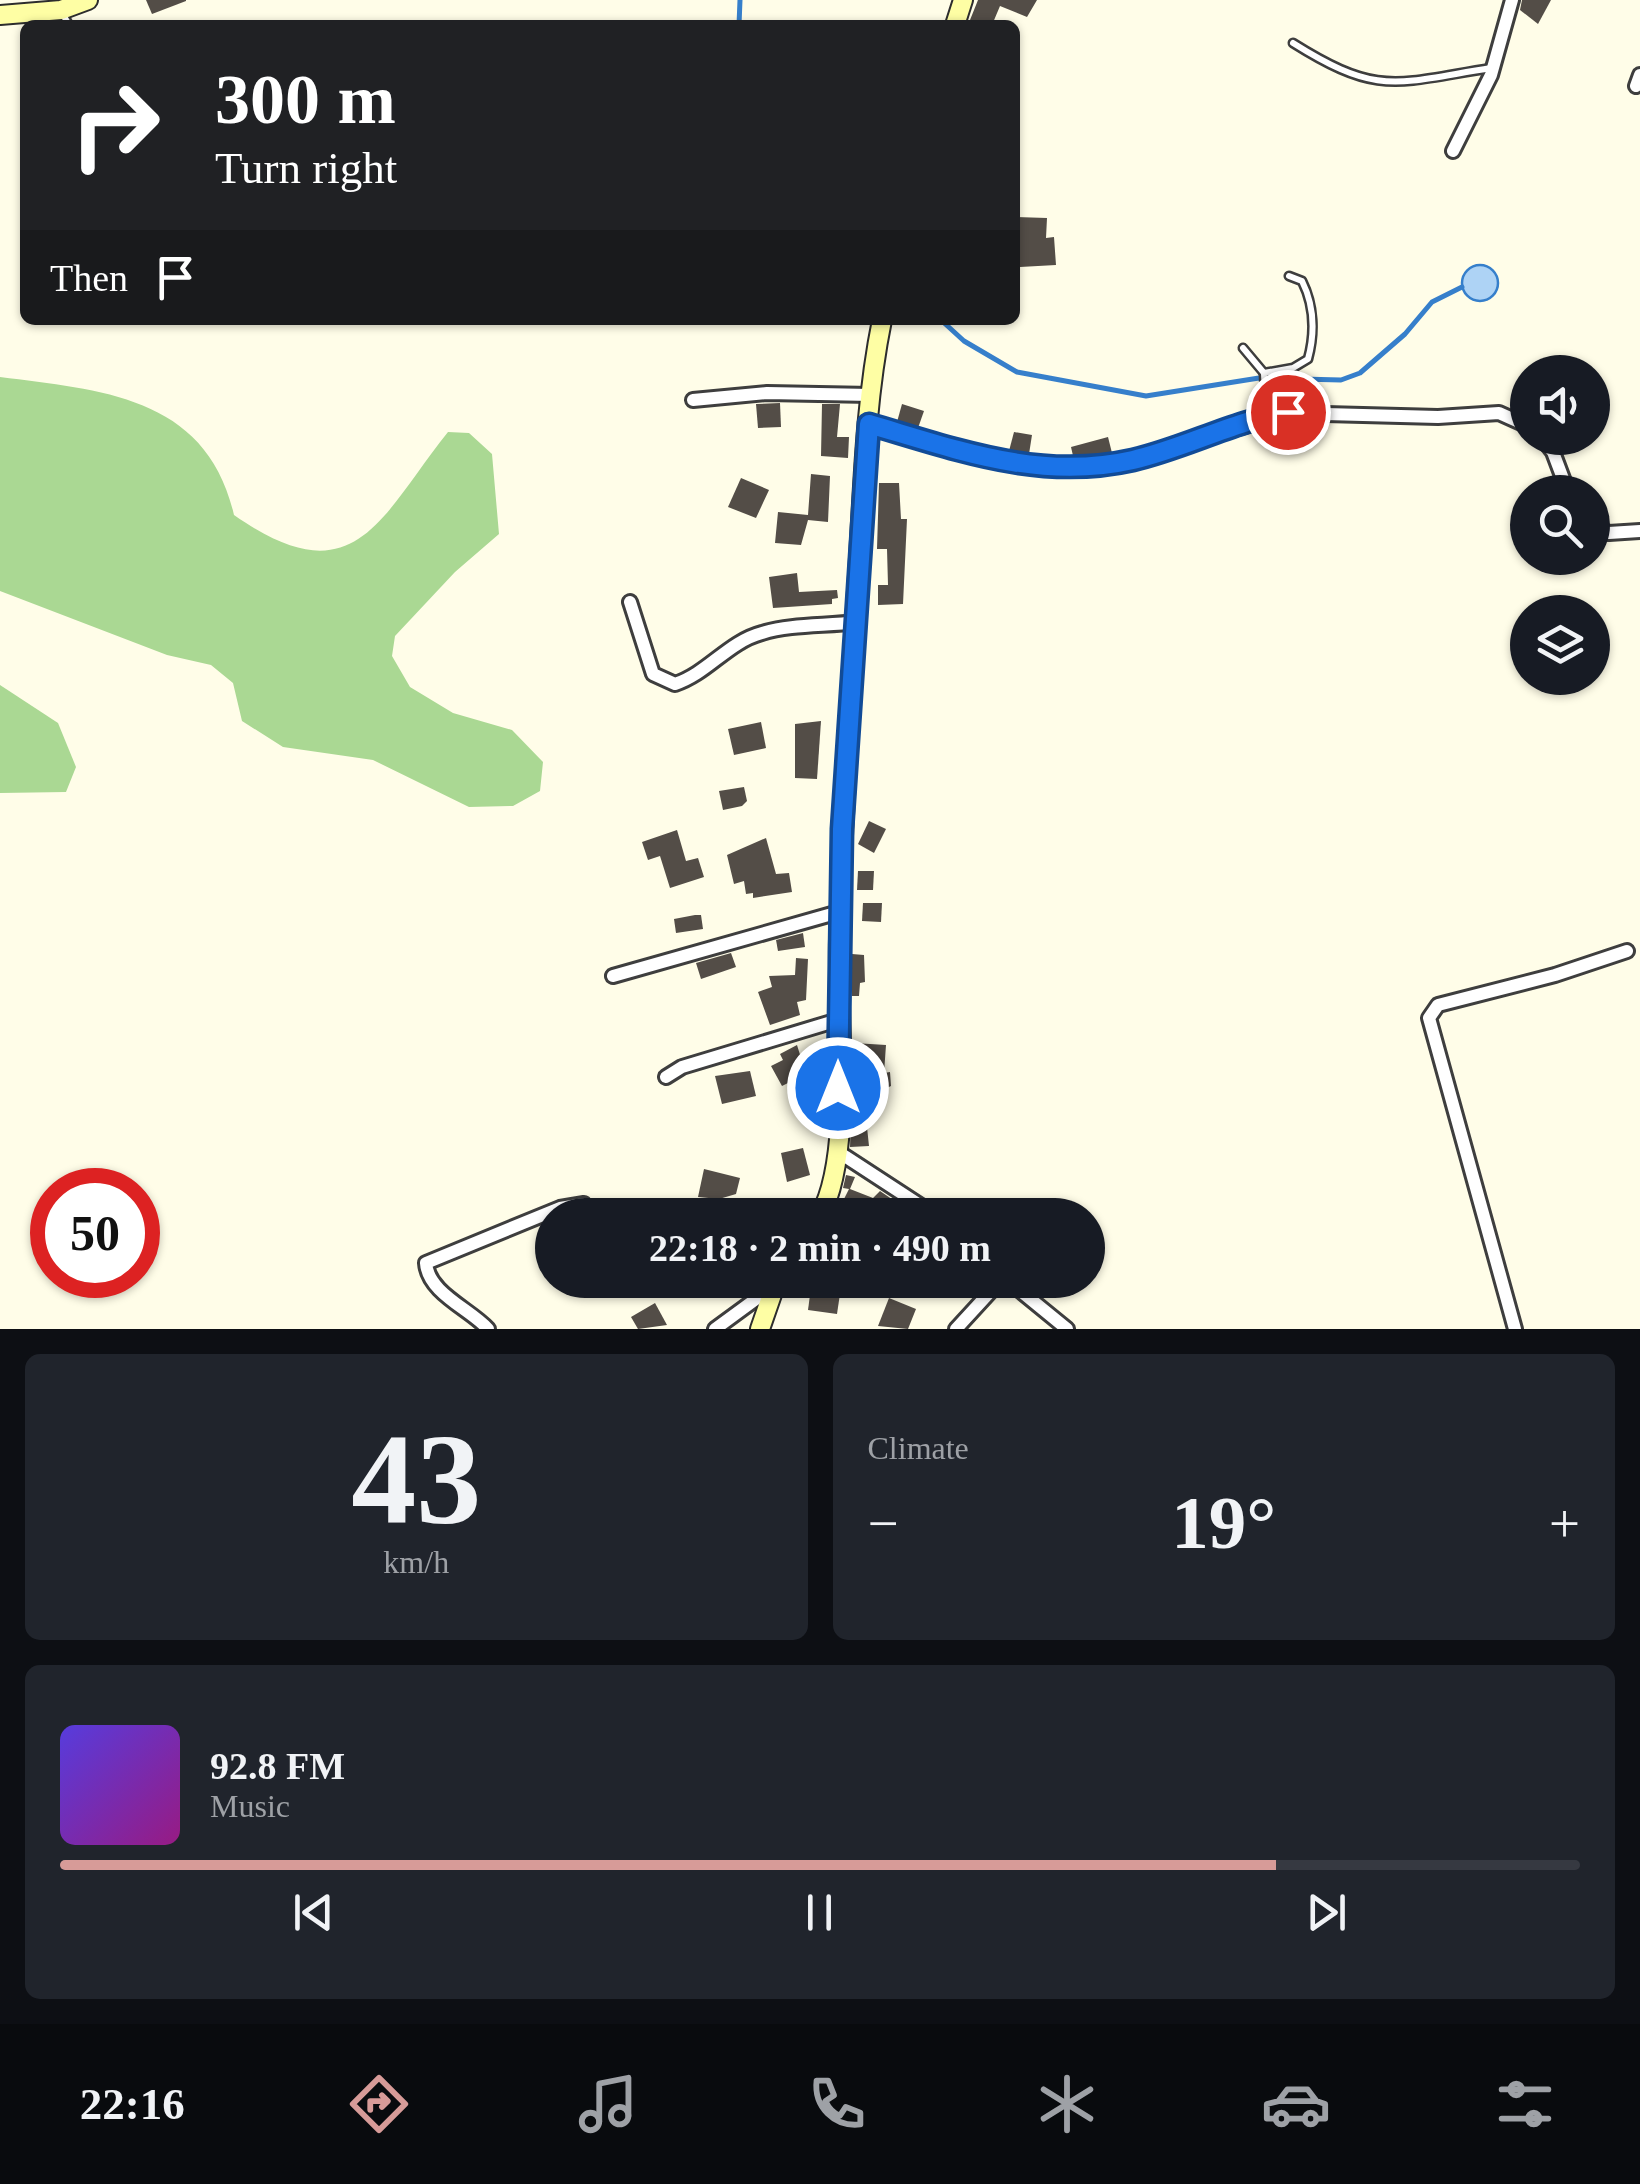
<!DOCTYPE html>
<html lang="en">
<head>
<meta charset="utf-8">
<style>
	body { margin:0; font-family:Georgia,serif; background:#20242c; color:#f1f3f6; height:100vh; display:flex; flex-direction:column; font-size:38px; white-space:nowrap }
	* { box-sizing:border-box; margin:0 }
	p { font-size:32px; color:#9ea1a6 }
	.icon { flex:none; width:55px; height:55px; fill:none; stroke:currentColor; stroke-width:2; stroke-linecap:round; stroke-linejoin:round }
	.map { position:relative; height:1329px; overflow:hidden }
	.drawer { display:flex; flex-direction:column; gap:25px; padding:25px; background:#0d0f14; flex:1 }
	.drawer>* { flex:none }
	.hud { position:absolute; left:20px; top:20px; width:1000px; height:305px; border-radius:15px; box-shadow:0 2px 8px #0004; background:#202124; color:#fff; overflow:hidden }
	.tools { position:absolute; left:1510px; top:355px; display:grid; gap:20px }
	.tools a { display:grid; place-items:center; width:100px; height:100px; border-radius:50%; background:#171b24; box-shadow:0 2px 8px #0004; font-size:50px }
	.speed { position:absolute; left:30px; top:1168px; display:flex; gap:20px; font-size:50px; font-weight:700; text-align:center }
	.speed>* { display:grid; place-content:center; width:130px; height:130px; border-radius:50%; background:#171b24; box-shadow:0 2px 8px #0004; line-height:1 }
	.speed .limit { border:15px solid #d22; background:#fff; color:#111 }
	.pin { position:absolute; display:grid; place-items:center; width:85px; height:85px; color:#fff; margin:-42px; border:5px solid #fff; border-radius:50%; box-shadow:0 2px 10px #0007 }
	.me { position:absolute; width:110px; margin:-55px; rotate:0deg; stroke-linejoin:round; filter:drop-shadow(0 0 8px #0008) }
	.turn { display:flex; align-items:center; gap:35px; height:210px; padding:0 30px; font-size:45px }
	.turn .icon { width:130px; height:130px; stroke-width:2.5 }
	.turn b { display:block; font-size:70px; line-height:85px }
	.then { display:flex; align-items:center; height:95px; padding:0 30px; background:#0003; gap:20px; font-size:38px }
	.big { font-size:75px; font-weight:800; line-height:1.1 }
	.drawer .widget { flex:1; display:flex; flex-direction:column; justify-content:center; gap:15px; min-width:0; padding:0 35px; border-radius:15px; background:#20242c }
	.drawer .dial { align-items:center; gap:0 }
	.dial b { font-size:130px; line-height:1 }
	.song { display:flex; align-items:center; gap:30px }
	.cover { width:120px; height:120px; border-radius:15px; background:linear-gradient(135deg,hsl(250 70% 55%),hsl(310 70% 35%)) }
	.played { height:10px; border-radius:5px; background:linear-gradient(90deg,#d79b98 80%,#363941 80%) }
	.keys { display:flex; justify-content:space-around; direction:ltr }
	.heat { display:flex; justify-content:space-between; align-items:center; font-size:55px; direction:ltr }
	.drawer .tiles { flex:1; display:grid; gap:25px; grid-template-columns:1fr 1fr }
	.widget:last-child { grid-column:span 2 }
	.trip { position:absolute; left:535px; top:1198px; width:570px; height:100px; border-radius:50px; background:#171b24; box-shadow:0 2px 8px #0004; font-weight:800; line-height:100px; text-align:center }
	.tab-bar { display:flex; height:160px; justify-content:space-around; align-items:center; background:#090b0e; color:#9ea1a6 }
	.tab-bar .icon { width:70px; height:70px }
	.tab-bar .selected { color:#d79b98 }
	.tab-bar b { font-size:45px; color:#f1f3f6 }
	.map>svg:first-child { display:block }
	.forest { fill:#aad893 }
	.water { fill:#aed3f5; stroke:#367fcb; stroke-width:2.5 }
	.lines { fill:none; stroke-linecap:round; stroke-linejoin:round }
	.stream { stroke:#367fcb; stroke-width:5 }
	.building { fill:#534d47 }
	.lane-casing { stroke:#3e3e3e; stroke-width:11 }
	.street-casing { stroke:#3e3e3e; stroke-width:18 }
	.secondary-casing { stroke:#2d2d2d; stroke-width:22 }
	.lane { stroke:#fff; stroke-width:6 }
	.street { stroke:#fff; stroke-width:12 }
	.secondary { stroke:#fefea4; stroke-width:18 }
	.route-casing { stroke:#114b97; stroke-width:25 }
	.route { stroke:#1a73e8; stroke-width:18 }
</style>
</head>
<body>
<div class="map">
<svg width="1640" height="1329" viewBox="0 0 1640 1329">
	<rect width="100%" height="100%" fill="#fffde8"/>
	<g class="forest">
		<path d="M 0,377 C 101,390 207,396 234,515 C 355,600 380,517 448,432 L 469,433 L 492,454 L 499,534 L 455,572 L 395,636 L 392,656 L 410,687 L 453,713 L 512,730 L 543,762 L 540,791 L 513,806 L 469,807 L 373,760 L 283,747 L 242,721 L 233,683 L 211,665 L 167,655 L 0,591 Z"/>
		<polygon points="0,685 58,723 76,767 66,792 0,793"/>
	</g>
	<circle class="water" cx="1480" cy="283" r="18"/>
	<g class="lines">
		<g class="stream">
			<polyline points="739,25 740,0"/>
			<polyline points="941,320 964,341 1017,372 1146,396 1259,378 1341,380 1360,373 1405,334 1432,302 1462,287"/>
		</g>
	</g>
	<g class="building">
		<polygon points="146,0 186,0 186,1 152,14"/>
		<polygon points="978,0 1037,0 1027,17 1000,6 992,25 968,25"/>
		<polygon points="1522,0 1551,0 1538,24 1520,10"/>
		<polygon points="1015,217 1047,218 1046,238 1054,237 1056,265 1020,267"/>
		<polygon points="780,403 781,427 758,428 756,404"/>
		<polygon points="822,404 840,404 837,437 849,437 848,458 821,456"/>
		<polygon points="902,404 924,411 918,428 897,422"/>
		<polygon points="1014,432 1032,435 1029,454 1009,451"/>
		<polygon points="1108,437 1112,453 1074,460 1071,447"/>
		<polygon points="811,474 830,476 828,522 808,520 801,545 775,543 778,512 808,515"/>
		<polygon points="741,478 769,490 756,518 728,507"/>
		<polygon points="879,483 899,483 901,519 907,519 903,604 878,605 878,585 888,585 887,549 877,549"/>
		<polygon points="797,573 799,592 837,590 838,598 832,599 832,604 773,608 769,577"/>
		<polygon points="821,721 817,779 795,778 795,724"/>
		<polygon points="761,722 766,748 734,755 728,729"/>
		<polygon points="744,787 747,801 742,806 723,810 719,791"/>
		<polygon points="869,821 886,829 874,853 858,844"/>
		<polygon points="677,830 686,861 698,858 704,877 670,888 660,856 648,860 642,842"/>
		<polygon points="766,838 776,874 789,873 792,892 753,898 753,893 746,894 744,881 734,884 727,855"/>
		<polygon points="858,871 874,871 873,890 857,890"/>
		<polygon points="863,903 882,903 881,922 862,921"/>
		<polygon points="695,915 701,915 703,929 676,933 674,919"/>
		<polygon points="803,933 805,947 778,951 776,940"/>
		<polygon points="731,953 736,967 701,979 696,963"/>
		<polygon points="852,954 864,955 865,982 860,983 859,996 852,996"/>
		<polygon points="796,958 808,959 806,1000 797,1002 800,1015 770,1025 758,992 772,987 769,976 795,975"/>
		<polygon points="854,1043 886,1045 884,1073 890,1072 891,1086 864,1099 869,1146 850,1147"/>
		<polygon points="797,1045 806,1074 782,1086 771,1066 783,1060 780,1054"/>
		<polygon points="750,1071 756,1096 722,1104 715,1076"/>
		<polygon points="803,1148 810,1175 787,1182 781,1153"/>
		<polygon points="704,1169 740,1178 736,1194 719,1199 698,1197"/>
		<polygon points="846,1175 855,1177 850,1189 873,1198 880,1191 902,1206 894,1215 836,1215 849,1189 843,1188"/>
		<polygon points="812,1280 842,1280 837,1314 808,1310"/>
		<polygon points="889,1298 916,1309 908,1329 878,1326"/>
		<polygon points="655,1303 667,1325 638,1329 631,1317"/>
	</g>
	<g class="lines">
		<g class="lane-casing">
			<g id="lane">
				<polyline points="61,11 69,25"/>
				<path d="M 1293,43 C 1379,97 1396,83 1491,68"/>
				<polyline points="1243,348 1264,373"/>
				<path d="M 1266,416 L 1264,373 L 1293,368 L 1308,359 C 1315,333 1314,305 1302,281 L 1289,276"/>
				<polyline points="715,1205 716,1215"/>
			</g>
		</g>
		<g class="street-casing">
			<g id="street">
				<polyline points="1636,86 1640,75"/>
				<polyline points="1453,151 1491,75 1512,0"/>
				<polyline points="693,400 767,393 871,395"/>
				<polyline points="869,424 985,458 1074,470 1135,459 1288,413 1438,417 1499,413 1528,426"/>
				<polyline points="1542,438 1553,452 1568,492"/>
				<polyline points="1592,528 1609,533 1640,531"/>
				<path d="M 630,602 L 653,674 L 675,684 C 708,673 728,642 762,633 C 791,624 826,626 856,622"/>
				<polyline points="613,976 839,912"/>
				<polyline points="666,1077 682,1067 838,1020"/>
				<polyline points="840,1153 935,1215"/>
				<polyline points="1007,1280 1067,1329"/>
				<path d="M 488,1329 C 470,1309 428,1293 426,1263 L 560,1208 L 584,1204"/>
				<polyline points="715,1329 771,1288"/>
				<polyline points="956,1329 1001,1280"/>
				<polyline points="1515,1329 1429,1018 1438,1005 1555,975 1627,951"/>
			</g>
		</g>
		<g class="secondary-casing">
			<g id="secondary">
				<polyline points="0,15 61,10 88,0"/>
				<polyline points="955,25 963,0"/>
				<path d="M 820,1215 C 854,1155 837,1013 839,939 C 842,823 850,707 857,591 C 863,501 864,408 882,320"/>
				<polyline points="760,1329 777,1280"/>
			</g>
		</g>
		<use href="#lane" class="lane"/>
		<use href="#street" class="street"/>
		<use href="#secondary" class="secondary"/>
	</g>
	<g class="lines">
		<g class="route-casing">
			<path id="route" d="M 838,1088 L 842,829 L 869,424 C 958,450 1040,481 1133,460 C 1185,448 1234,421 1288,412"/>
		</g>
		<use href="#route" class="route"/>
	</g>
</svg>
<div class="tools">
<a><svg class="icon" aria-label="sound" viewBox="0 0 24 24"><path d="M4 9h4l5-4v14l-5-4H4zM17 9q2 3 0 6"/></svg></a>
<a><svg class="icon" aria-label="search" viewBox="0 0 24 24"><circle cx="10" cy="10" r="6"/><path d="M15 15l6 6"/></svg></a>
<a><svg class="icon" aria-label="layers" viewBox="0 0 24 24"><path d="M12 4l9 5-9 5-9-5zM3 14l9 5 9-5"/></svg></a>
</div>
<div class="speed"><div class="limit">50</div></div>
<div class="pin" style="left:1288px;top:412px;background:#d93025"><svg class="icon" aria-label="arrive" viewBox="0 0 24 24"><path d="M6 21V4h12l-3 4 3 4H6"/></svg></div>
<svg class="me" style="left:838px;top:1088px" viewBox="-20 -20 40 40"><circle r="17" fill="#1a73e8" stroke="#fff" stroke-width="3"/><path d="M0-11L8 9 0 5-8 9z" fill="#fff"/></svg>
<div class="trip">22:18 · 2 min · 490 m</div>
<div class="hud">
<div class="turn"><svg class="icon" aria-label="right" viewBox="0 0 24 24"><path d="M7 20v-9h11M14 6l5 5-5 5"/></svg><div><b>300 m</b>Turn right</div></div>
<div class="then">Then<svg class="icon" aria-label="arrive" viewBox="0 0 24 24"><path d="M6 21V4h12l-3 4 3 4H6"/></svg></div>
</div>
</div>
<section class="drawer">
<div class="tiles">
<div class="widget dial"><b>43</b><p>km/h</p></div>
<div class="widget"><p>Climate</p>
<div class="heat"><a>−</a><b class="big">19°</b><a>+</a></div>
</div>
<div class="widget">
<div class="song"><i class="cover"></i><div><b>92.8 FM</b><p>Music</p></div></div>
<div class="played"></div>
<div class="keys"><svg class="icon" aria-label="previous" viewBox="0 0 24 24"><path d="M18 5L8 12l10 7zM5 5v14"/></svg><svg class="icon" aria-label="pause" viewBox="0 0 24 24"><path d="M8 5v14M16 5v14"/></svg><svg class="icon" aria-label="next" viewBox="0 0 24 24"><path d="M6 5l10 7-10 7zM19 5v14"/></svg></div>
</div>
</div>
</section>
<nav class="tab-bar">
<b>22:16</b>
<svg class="icon selected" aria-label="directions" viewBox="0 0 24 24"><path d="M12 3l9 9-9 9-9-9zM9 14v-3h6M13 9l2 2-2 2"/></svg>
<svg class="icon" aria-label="music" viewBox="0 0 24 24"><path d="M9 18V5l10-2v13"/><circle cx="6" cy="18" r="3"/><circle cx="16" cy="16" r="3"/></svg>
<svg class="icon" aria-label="phone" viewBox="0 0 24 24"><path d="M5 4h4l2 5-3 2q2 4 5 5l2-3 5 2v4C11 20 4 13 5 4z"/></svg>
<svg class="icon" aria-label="climate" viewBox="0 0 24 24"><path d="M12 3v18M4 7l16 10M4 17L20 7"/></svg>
<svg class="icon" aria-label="car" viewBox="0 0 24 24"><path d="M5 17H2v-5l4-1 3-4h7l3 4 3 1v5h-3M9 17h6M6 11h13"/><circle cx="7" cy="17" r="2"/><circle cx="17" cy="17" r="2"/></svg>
<svg class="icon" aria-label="filters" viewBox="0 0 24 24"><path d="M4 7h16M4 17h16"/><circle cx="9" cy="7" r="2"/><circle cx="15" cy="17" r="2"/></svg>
</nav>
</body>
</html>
